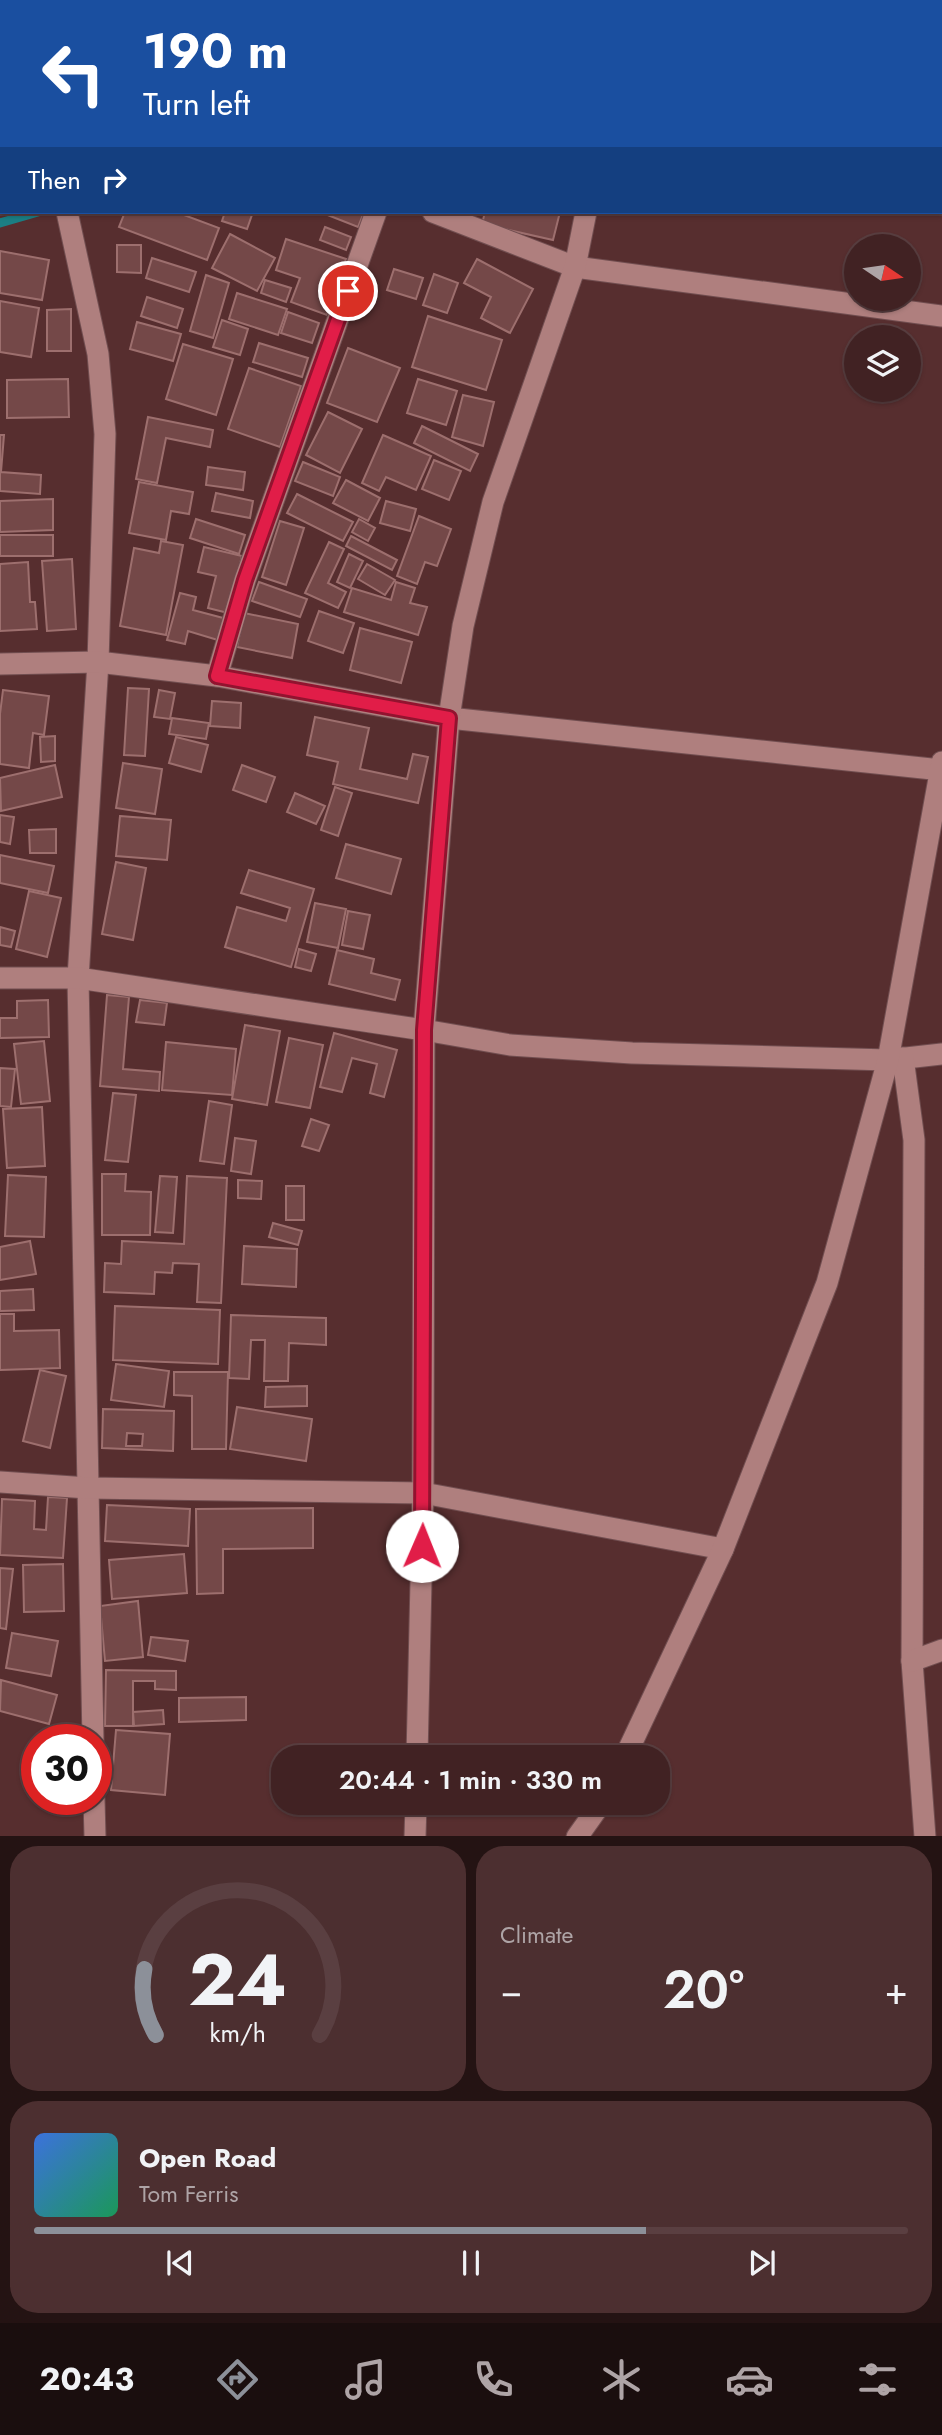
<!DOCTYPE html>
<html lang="en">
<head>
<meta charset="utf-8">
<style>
	body { margin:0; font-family:Jost,sans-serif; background:#4c2f30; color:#f1f3f6; height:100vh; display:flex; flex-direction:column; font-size:26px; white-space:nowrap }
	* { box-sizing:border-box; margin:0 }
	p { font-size:23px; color:#aea4a6 }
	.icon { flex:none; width:38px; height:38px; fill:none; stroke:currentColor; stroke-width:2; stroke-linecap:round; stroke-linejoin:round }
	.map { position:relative; height:1836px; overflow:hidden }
	.side { display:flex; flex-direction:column; gap:10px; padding:10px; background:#241313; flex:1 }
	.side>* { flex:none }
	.guide { position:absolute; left:0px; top:0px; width:943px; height:214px; box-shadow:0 2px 5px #0004,0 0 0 2px #5a3f41; background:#1a4fa0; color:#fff; overflow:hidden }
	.needle { width:46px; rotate:103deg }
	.buttons { position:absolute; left:844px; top:234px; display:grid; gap:14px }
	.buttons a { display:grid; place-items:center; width:77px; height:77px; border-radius:50%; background:#412223; box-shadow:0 2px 5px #0004,0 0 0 2px #5a3f41; font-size:35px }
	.speed { position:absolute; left:21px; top:1724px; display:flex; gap:14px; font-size:35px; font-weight:700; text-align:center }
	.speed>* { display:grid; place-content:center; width:91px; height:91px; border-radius:50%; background:#412223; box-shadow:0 2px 5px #0004,0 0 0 2px #5a3f41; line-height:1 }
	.speed .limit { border:10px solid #d22; background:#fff; color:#111 }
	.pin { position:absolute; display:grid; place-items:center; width:60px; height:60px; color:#fff; margin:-30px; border:4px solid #fff; border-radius:50%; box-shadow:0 2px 7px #0007 }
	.me { position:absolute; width:77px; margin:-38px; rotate:1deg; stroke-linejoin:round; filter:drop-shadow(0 0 5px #0008) }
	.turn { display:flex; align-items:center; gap:24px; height:147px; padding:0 28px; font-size:32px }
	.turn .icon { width:91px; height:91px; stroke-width:2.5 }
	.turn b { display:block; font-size:49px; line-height:60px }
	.then { display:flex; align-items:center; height:66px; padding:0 28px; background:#0003; gap:14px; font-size:26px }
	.big { font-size:52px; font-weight:600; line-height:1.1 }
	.side .card { flex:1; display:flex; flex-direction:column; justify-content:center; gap:10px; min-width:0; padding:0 24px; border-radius:28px; background:#4c2f30 }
	.side .dial { align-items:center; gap:0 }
	.dial svg { height:182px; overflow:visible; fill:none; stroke:#5a3f41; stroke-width:7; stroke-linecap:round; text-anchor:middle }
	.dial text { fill:#f1f3f6; stroke:none }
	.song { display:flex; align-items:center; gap:21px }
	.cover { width:84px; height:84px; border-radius:10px; background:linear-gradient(135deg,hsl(220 70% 55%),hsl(150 70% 35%)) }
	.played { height:7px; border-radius:4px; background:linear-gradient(90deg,#8c9099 70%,#5a3f41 70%) }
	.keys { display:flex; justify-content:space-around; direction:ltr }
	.heat { display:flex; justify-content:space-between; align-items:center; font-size:38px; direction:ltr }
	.side .tiles { flex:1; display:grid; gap:10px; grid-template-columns:1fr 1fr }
	.card:last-child { grid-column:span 2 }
	.trip { position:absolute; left:271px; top:1745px; width:399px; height:70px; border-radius:28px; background:#412223; box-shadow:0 2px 5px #0004,0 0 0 2px #5a3f41; font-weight:600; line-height:70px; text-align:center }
	.tabs { display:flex; height:112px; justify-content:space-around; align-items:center; background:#1a0e0e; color:#aea4a6 }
	.tabs .icon { width:49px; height:49px }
	.tabs .current { color:#8c9099 }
	.tabs b { font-size:32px; color:#f1f3f6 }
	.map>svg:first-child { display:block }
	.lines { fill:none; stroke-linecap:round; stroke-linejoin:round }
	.stream { stroke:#1b7f84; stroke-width:9 }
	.building { fill:#744848; stroke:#9d6f6e; stroke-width:2; fill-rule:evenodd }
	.minor-casing { stroke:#714e50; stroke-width:23 }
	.minor { stroke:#af7f7e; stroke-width:21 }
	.route-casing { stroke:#92132f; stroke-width:18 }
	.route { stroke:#e11d48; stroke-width:12 }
</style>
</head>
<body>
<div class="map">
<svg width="942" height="1837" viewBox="0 0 942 1837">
	<rect width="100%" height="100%" fill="#572e2f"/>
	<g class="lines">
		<g class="stream">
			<polyline points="261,2 261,0"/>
			<polyline points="0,223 38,212"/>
		</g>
	</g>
	<g class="building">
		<polygon points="125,212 176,212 219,228 207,260 119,227"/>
		<polygon points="225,212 253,212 247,229 222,221"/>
		<polygon points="320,212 364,212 358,227"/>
		<polygon points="485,212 560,212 553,240 482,224"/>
		<polygon points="325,227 351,237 346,250 320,240"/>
		<polygon points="230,234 275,258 257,291 212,268"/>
		<polygon points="286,239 346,259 327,315 291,302 300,278 276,270"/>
		<polygon points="117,245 141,245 141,273 117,272"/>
		<polygon points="0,251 49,260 42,300 0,293"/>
		<polygon points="152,258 196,272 189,292 146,278"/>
		<polygon points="477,259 533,289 510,333 481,318 491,297 464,283"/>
		<polygon points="394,269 423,278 416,299 387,290"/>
		<polygon points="434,274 458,283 447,313 423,305"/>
		<polygon points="206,275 229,283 213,338 190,331"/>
		<polygon points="265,280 291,288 286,302 261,293"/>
		<polygon points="237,293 287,309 278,335 229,319"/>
		<polygon points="147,297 183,309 177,328 141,316"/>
		<polygon points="0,301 39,308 31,357 0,352"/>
		<polygon points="71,309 71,351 47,351 47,310"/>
		<polygon points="288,312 319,323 312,343 281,333"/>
		<polygon points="428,316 502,340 486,390 412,367"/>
		<polygon points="222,320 248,329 240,355 213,347"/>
		<polygon points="137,322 181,334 173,361 130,349"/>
		<polygon points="259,343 308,358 302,377 253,362"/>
		<polygon points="183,344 233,359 216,415 166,399"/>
		<polygon points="348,348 400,368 377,422 327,403"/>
		<polygon points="249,368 301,386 280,447 228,429"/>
		<polygon points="68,379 69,417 7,418 7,380"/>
		<polygon points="418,379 457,391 446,425 407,413"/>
		<polygon points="463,395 494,402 483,446 452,437"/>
		<polygon points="328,412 362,429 340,473 306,455"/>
		<polygon points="148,417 213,430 210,447 166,438 157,483 136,479"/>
		<polygon points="422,426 478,454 470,471 414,443"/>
		<polygon points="0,435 4,435 1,472 41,475 40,494 0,491"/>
		<polygon points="383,435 431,456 416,490 386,477 379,491 362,483"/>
		<polygon points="434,460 461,471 449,500 422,489"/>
		<polygon points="303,462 340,477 333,496 295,481"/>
		<polygon points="208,467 245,472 243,490 206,485"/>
		<polygon points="346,480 380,498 368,521 333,503"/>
		<polygon points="139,482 193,492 189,514 171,511 166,540 129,533"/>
		<polygon points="216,493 253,501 250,518 212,511"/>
		<polygon points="297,494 353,522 343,541 287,513"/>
		<polygon points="53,499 53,530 0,532 0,501"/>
		<polygon points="386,501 416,509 410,531 380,523"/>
		<polygon points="419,516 451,529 437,566 425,562 417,584 397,576"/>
		<polygon points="196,519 245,535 239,554 190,538"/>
		<polygon points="359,519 375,528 368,541 352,532"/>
		<polygon points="280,521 304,528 286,585 262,577"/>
		<rect x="0" y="535" width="53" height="21"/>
		<polygon points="351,536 397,560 392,570 346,546"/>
		<polygon points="161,541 183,545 166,635 120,626 134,548 159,553"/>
		<polygon points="329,542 344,549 328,583 346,592 338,608 305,593"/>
		<polygon points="204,547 242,556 228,613 208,608 216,576 198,572"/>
		<polygon points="349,554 363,561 350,588 337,582"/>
		<polygon points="72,559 76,629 47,631 42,561"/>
		<polygon points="28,562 30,602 35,602 37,629 0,631 0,564"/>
		<polygon points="367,564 395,580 385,595 358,579"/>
		<polygon points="259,582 307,599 300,617 252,601"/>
		<polygon points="396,582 415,588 410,603 427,607 418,635 344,612 352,588 391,600"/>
		<polygon points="180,593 196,597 193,610 227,619 221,641 188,631 185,644 167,640"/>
		<polygon points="319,611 354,623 343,653 308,641"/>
		<polygon points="244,613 298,624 292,658 237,647"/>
		<polygon points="360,628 412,642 401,683 350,670"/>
		<polygon points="128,688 149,689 145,756 124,755"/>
		<polygon points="3,690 49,696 44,735 33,733 29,768 0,764 0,714"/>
		<polygon points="159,690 175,693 170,719 154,717"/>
		<polygon points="212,701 241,703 240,728 210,726"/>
		<polygon points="315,717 369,728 360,769 407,779 413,754 428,757 418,803 333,784 338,762 307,755"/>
		<polygon points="172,718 209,723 206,739 169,734"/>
		<polygon points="55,736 55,761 41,762 40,737"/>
		<polygon points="176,737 208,745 201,772 169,763"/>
		<polygon points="123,763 162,769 155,814 116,808"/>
		<polygon points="55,765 62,797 1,811 0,778"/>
		<polygon points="242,765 275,777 266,802 233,790"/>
		<polygon points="335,787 352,793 338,836 321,830"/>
		<polygon points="295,793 325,806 316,824 287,812"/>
		<polygon points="0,815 14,817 10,844 0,842"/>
		<polygon points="120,816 171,820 167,860 116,856"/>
		<polygon points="56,829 56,853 30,853 29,830"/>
		<polygon points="346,844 401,859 391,894 336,878"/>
		<polygon points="0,855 54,866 48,893 0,883"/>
		<polygon points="116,862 146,868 133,940 102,934"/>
		<polygon points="249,870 314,889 291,967 225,947 237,907 286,921 290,908 241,893"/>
		<polygon points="29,891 61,898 47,957 16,949"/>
		<polygon points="315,903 346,909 338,948 307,942"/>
		<polygon points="348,911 370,915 363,949 342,945"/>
		<polygon points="0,927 15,931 11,947 0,945"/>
		<polygon points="299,949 316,954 311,971 295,967"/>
		<polygon points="337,950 374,959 371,973 400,980 395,1000 329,984"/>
		<polygon points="107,995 129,997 123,1069 160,1072 159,1091 100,1086"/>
		<polygon points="48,1000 49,1037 0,1038 0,1018 17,1018 17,1001"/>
		<polygon points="140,1000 167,1003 164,1025 136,1022"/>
		<polygon points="245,1025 280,1031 267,1105 232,1099"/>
		<polygon points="334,1033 397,1050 384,1097 370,1093 377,1064 352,1058 342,1092 320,1087"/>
		<polygon points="289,1038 323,1045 310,1108 276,1102"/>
		<polygon points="44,1041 50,1101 21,1104 14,1044"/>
		<polygon points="166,1042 236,1049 232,1095 162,1090"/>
		<polygon points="0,1068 15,1069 11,1107 0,1106"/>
		<polygon points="113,1093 136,1095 128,1162 105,1160"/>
		<polygon points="209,1101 232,1105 224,1164 200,1161"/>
		<polygon points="42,1107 45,1166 7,1168 3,1109"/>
		<polygon points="311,1119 329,1125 319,1151 302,1146"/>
		<polygon points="235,1138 256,1141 251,1174 231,1171"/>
		<polygon points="102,1174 126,1174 125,1191 151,1192 150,1235 102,1235"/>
		<polygon points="8,1175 46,1177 44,1237 5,1236"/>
		<polygon points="160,1176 177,1177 173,1233 155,1232"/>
		<polygon points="187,1176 227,1178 221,1303 197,1302 199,1264 173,1263 172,1273 155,1272 154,1294 104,1292 105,1263 121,1264 122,1241 184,1244"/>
		<polygon points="238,1180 262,1181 261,1199 238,1198"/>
		<rect x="286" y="1186" width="18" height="34"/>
		<polygon points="273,1223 302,1231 298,1245 269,1237"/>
		<polygon points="30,1241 36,1274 0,1280 0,1247"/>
		<polygon points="244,1246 297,1249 296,1287 242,1284"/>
		<polygon points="33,1289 34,1310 0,1311 0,1291"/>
		<polygon points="115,1306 220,1310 218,1364 113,1360"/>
		<polygon points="0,1314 14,1314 14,1331 59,1330 60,1368 0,1370"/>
		<polygon points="231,1315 326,1318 326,1345 289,1343 288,1381 264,1381 265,1340 251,1340 249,1379 229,1378"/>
		<polygon points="116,1364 169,1371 164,1407 111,1400"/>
		<polygon points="40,1370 66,1376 50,1448 23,1441"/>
		<polygon points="174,1372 228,1372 226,1449 192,1449 192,1396 174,1395"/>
		<polygon points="307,1386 307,1406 265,1407 266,1387"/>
		<polygon points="237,1407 312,1419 306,1461 230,1449"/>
		<path d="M 103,1409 L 174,1411 L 173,1451 L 102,1448 ZM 127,1433 L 143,1434 L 142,1446 L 126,1446 Z"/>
		<polygon points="48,1497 67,1498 63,1558 0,1555 2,1499 35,1501 34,1529 46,1530"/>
		<polygon points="107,1505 190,1509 188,1546 105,1541"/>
		<polygon points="313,1508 313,1548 223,1549 223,1593 197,1594 196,1509"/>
		<polygon points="184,1554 187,1593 112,1599 109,1560"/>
		<polygon points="63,1564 64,1611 24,1612 23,1565"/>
		<polygon points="0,1568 13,1569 6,1629 0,1628"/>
		<polygon points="138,1601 143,1657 105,1661 100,1606"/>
		<polygon points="12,1633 58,1641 51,1676 6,1668"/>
		<polygon points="151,1637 188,1641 185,1661 148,1655"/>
		<polygon points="106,1670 176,1671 176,1690 155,1689 155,1681 133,1681 133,1726 105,1726"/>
		<polygon points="1,1680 57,1695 49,1724 0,1711"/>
		<polygon points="246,1697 246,1720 179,1722 179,1698"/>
		<polygon points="163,1710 164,1724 134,1726 133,1712"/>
		<polygon points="116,1730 170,1734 165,1795 111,1790"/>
	</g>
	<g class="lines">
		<g class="minor-casing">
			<g id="minor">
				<polyline points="14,0 14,2"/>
				<polyline points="622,0 622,2"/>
				<polyline points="67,212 98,354 105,434 98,662 78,978 93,1740"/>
				<polyline points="433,212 575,267 942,316"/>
				<polyline points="0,664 98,662 217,676 449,718 942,770"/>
				<polyline points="217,676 245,580 376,212"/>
				<polyline points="0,978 78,978 424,1030 510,1045 632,1053 888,1060 942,1054"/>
				<polyline points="903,1058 914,1140 912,1661 925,1837"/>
				<polyline points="0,1482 88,1488 423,1493 723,1549"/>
				<polyline points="912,1661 942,1650"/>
				<polyline points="417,1757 423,1493 424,1030 449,718 463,626 493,502 575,267 586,212"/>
				<polyline points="625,1757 723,1549 827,1283 888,1060 942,762"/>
				<polyline points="94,1799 95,1837"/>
				<polyline points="415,1837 416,1802"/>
				<polyline points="577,1837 602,1802"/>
			</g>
		</g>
		<use href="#minor" class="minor"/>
	</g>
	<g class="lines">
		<g class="route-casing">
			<polyline id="route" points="348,291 245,580 217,676 449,718 424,1030 422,1546"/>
		</g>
		<use href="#route" class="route"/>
	</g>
</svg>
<div class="buttons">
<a><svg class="needle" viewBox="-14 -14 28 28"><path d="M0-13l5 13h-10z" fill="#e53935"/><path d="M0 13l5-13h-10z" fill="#aea4a6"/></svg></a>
<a><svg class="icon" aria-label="layers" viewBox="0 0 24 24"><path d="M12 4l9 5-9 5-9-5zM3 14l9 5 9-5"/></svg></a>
</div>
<div class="speed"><div class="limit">30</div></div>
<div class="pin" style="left:348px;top:291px;background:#d93025"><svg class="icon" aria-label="arrive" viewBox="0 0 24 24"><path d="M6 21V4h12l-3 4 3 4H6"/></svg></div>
<svg class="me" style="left:422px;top:1546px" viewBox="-20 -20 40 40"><circle r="19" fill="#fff"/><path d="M0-13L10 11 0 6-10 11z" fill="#e11d48"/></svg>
<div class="trip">20:44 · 1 min · 330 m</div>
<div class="guide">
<div class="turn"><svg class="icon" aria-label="left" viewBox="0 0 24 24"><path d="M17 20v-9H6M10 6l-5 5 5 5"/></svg><div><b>190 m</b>Turn left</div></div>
<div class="then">Then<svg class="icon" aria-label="right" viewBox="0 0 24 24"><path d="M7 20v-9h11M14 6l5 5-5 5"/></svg></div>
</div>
</div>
<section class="side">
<div class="tiles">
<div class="card dial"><svg viewBox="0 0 100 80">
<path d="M14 69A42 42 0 1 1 86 69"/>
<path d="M14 69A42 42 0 0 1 9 40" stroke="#8c9099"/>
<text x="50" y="56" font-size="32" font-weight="700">24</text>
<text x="50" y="72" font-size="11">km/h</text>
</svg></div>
<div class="card"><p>Climate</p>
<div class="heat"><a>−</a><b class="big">20°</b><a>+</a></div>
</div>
<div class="card">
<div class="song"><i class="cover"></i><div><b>Open Road</b><p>Tom Ferris</p></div></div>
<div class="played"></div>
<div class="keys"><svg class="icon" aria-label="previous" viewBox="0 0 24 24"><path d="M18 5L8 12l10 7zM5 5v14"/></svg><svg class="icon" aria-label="pause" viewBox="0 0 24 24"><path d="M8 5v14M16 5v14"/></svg><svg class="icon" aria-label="next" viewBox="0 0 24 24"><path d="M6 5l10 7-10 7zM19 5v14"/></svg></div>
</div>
</div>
</section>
<nav class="tabs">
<b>20:43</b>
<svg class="icon current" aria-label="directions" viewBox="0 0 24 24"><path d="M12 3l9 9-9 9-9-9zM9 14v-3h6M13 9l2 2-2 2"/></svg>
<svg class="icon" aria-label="music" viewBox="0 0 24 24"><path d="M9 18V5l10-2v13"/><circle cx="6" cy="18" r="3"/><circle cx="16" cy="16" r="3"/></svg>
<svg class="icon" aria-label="phone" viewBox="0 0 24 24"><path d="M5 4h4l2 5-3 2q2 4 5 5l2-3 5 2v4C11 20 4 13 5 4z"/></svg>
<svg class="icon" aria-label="climate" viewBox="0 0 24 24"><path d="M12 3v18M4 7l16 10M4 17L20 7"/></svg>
<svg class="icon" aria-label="car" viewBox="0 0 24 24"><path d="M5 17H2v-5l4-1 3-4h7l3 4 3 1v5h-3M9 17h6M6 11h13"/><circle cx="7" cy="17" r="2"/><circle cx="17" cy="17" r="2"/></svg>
<svg class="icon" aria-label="filters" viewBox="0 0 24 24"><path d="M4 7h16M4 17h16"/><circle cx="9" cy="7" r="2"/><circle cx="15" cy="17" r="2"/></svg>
</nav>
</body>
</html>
